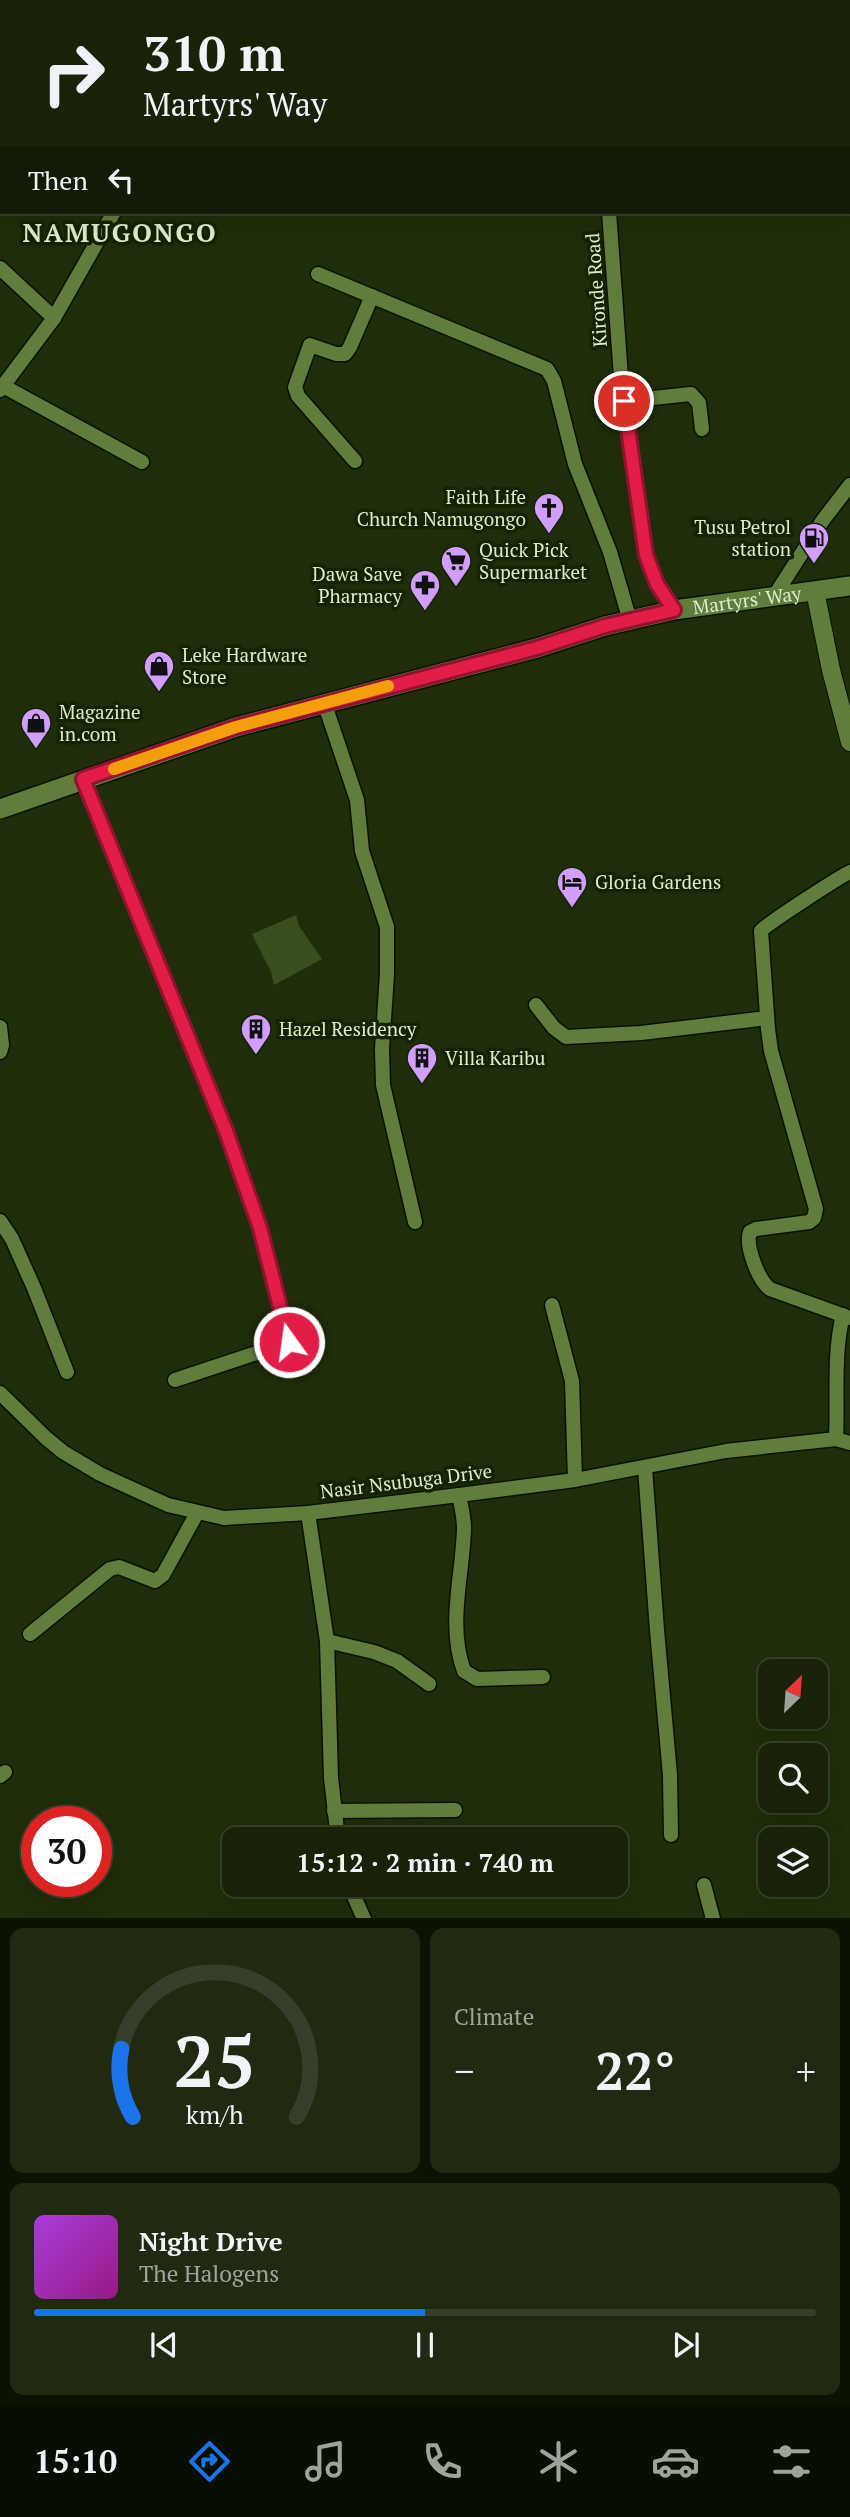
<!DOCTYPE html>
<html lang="en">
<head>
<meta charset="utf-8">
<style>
	body { margin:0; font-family:"PT Serif",serif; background:#202a12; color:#f1f3f6; height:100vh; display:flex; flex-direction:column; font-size:26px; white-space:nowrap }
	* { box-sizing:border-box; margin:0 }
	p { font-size:23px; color:#9ea49c }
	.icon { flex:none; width:38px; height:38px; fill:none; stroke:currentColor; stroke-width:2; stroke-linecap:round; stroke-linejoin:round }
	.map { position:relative; height:1918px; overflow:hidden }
	.drawer { display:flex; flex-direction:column; gap:10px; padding:10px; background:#0d1304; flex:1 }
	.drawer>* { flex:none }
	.banner { position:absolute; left:0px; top:0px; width:850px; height:214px; box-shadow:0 7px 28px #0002,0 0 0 2px #363f29; background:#172208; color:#f1f3f6; overflow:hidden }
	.needle { width:46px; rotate:25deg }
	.controls { position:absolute; left:758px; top:1659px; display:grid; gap:14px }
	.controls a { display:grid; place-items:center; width:70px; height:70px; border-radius:14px; background:#172208; box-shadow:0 7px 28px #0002,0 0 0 2px #363f29; font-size:35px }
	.speed { position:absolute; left:21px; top:1806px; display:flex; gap:14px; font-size:35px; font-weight:700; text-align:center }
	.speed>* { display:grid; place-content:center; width:91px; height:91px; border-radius:50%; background:#172208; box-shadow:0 7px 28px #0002,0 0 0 2px #363f29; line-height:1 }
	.speed .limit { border:10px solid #d22; background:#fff; color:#111 }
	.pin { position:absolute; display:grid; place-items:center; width:60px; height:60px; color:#fff; margin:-30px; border:4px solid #fff; border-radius:50%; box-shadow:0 2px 7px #0007 }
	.me { position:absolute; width:77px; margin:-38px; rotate:346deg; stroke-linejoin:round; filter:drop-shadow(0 0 5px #0008) }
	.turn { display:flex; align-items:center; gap:24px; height:147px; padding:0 28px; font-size:32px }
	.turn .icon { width:91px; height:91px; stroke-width:2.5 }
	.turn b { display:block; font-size:49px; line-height:60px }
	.then { display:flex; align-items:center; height:66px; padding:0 28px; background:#0003; gap:14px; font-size:26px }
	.big { font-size:52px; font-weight:800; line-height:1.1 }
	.drawer .widget { flex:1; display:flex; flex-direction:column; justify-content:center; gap:10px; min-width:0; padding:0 24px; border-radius:14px; background:#202a12 }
	.drawer .dial { align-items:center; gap:0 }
	.dial svg { height:182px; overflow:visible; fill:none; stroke:#363f29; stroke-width:7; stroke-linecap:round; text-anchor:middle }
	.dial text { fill:#f1f3f6; stroke:none }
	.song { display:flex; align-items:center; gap:21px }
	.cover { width:84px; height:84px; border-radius:10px; background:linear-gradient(135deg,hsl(280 70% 55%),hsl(310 70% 35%)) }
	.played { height:7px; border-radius:4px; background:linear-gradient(90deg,#1a73e8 50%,#363f29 50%) }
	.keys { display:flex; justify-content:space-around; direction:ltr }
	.heat { display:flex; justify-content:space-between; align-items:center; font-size:38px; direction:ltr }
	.drawer .tiles { flex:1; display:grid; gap:10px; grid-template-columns:1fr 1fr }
	.widget:last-child { grid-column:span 2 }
	.trip { position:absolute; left:222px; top:1827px; width:406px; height:70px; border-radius:14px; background:#172208; box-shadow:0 7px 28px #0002,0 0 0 2px #363f29; font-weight:800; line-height:70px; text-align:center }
	.tab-bar { display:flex; height:112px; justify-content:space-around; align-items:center; background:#090e03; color:#9ea49c }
	.tab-bar .icon { width:49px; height:49px }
	.tab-bar .active { color:#1a73e8 }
	.tab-bar b { font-size:32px; color:#f1f3f6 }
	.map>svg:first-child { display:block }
	.green { fill:#3a4f1d }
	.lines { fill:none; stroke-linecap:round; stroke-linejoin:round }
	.minor-casing { stroke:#081400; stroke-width:17 }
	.tertiary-casing { stroke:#081400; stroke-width:20 }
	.secondary-casing { stroke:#081400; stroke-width:22 }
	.minor { stroke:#617d3c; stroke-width:14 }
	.tertiary { stroke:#617d3c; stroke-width:18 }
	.secondary { stroke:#617d3c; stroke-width:19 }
	.route-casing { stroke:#92132f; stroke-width:18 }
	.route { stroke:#e11d48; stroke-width:12 }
	.slow { stroke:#f59e0b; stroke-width:12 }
	.labels { text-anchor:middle; stroke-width:7; stroke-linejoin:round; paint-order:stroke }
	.street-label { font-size:19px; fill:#dcedcb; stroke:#152302 }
	.poi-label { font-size:19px; fill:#dcedcb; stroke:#152302; text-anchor:start }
	.district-label { font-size:26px; font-weight:bold; letter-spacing:2px; fill:#dcedcb; stroke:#152302 }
</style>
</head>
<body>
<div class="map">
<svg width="850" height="1919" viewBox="0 0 850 1919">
	<rect width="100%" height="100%" fill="#1f2d0a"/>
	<polygon class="green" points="296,915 299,926 322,959 274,985 271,972 252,934"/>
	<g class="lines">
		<g class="minor-casing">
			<g id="minor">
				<polyline points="248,0 249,2"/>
				<polyline points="547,0 550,2"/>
				<polyline points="296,2 299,0"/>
				<polyline points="849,78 850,77"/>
				<polyline points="609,212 621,377 646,555 657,584 674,610"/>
				<polyline points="0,268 54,318"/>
				<polyline points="318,274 547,369 554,381 575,464 610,552 630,621"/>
				<polyline points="3,386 142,462"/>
				<polyline points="0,390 54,318 114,212"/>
				<polyline points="624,401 691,394 699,403 702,429"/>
				<polyline points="355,461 298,396 295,387 310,345 336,354 345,354 350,347 372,296"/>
				<polyline points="775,595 823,520 850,485"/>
				<polyline points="324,702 357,800 362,851 387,927 387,974 382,1049 383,1085 415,1222"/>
				<polyline points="83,779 226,1131 260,1228 290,1342 175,1380"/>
				<path d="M 850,872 C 839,877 765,925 761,931 L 768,1029 L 771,1051 L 816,1209 L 814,1218 L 809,1222 L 756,1229 L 750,1232 C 745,1245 758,1280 770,1289 L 850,1318"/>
				<polyline points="536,1005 554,1028 566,1037 641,1033 767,1018"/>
				<polyline points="0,1027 2,1045 0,1052"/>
				<polyline points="0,1221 12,1239 34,1288 67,1372"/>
				<polyline points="552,1305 572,1381 575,1480"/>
				<polyline points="0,1393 46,1438 63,1452 100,1474 168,1505 224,1518 308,1513 459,1495 575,1480 726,1451 836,1439 850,1443"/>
				<path d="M 836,1439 C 838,1399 833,1355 843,1315"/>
				<polyline points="645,1468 657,1630 670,1775 671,1835"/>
				<path d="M 459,1495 C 461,1505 464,1517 464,1528 C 463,1574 447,1625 464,1671 L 477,1679 L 543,1677"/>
				<polyline points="308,1513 327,1641 331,1778 338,1839"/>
				<polyline points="30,1634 110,1569 119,1567 155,1581 163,1575 197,1513"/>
				<polyline points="327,1641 374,1652 397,1661 429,1684"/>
				<polyline points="0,1776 5,1772"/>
				<polyline points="334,1811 455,1810"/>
				<polyline points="349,1885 364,1919"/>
				<polyline points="704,1885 713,1919"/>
			</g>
		</g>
		<g class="tertiary-casing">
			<polyline id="tertiary" points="815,591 831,670 850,742"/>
		</g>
		<g class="secondary-casing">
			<g id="secondary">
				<path id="s1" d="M 0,809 L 236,727 L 537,648 L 605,626 L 674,610 L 850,586"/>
			</g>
		</g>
		<use href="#minor" class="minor"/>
		<use href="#tertiary" class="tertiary"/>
		<use href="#secondary" class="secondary"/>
	</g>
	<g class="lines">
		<g class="route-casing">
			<polyline id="route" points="289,1342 260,1228 226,1131 83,779 236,727 537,648 605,626 674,610 657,584 646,555 624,401"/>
		</g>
		<use href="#route" class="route"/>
		<polyline class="slow" points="114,769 236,727 388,686"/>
	</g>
	<defs>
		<g id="church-pin" transform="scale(1.575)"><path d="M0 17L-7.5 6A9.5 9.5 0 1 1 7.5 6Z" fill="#d19dfe" stroke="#152302"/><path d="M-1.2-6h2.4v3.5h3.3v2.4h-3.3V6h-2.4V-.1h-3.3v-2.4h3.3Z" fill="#111"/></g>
		<g id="fuel-pin" transform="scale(1.575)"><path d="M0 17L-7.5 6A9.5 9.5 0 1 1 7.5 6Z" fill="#d19dfe" stroke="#152302"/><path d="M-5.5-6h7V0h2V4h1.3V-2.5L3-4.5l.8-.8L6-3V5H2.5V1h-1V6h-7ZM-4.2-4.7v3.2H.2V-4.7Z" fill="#111"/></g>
		<g id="supermarket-pin" transform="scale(1.575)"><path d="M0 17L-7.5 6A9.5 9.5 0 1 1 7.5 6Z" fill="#d19dfe" stroke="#152302"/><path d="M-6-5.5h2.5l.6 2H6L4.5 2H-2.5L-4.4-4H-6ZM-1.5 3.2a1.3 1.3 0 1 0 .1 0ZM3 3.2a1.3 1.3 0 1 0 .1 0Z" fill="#111"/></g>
		<g id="pharmacy-pin" transform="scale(1.575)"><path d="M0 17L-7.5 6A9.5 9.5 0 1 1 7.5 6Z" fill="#d19dfe" stroke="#152302"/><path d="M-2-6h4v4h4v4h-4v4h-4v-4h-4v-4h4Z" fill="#111"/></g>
		<g id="shop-pin" transform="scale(1.575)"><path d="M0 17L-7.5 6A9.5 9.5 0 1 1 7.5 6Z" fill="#d19dfe" stroke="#152302"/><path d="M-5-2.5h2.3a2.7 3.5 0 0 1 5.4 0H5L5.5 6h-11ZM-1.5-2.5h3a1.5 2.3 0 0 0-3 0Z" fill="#111"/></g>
		<g id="hotel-pin" transform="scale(1.575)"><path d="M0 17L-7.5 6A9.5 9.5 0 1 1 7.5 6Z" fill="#d19dfe" stroke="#152302"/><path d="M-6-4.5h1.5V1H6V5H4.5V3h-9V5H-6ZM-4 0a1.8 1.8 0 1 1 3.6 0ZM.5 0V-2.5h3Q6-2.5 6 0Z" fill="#111"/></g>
		<g id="building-pin" transform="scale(1.575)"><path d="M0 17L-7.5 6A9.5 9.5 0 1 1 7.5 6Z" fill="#d19dfe" stroke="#152302"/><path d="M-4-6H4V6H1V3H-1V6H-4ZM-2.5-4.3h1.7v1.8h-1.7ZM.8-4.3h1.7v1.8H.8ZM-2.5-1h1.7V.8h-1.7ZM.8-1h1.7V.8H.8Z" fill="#111"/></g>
	</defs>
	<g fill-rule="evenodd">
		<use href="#church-pin" x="549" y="508"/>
		<use href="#fuel-pin" x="814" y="538"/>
		<use href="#supermarket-pin" x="456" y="561"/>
		<use href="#pharmacy-pin" x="425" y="585"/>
		<use href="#shop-pin" x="159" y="666"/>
		<use href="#shop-pin" x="36" y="723"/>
		<use href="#hotel-pin" x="572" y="882"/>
		<use href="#building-pin" x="256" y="1029"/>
		<use href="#building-pin" x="422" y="1058"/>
	</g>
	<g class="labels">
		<g class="street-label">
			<text transform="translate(596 290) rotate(-94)" y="7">Kironde Road</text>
			<text dy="7" stroke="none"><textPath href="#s1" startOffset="777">Martyrs' Way</textPath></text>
			<text transform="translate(406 1481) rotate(-7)" y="7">Nasir Nsubuga Drive</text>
		</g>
		<g class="poi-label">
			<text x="526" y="504" text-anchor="end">Faith Life<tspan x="526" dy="22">Church Namugongo</tspan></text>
			<text x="791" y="534" text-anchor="end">Tusu Petrol<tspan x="791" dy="22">station</tspan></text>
			<text x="479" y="557">Quick Pick<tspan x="479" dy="22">Supermarket</tspan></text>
			<text x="402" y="581" text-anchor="end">Dawa Save<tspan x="402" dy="22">Pharmacy</tspan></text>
			<text x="182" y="662">Leke Hardware<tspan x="182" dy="22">Store</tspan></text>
			<text x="59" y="719">Magazine<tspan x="59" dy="22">in.com</tspan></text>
			<text x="595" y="889">Gloria Gardens</text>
			<text x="279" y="1036">Hazel Residency</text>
			<text x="445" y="1065">Villa Karibu</text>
		</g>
		<g class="district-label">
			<text x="120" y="242">NAMUGONGO</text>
		</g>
	</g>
</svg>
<div class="controls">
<a><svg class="needle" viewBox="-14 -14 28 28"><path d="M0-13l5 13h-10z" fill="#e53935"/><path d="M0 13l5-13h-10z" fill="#9ea49c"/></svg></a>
<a><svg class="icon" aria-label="search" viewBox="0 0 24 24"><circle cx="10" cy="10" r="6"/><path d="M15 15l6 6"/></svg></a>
<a><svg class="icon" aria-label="layers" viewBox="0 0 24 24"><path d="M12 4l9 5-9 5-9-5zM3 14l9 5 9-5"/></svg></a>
</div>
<div class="speed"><div class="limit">30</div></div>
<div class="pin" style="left:624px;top:401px;background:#d93025"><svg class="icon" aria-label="arrive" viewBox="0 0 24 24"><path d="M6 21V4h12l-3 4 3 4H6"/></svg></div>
<svg class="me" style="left:289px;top:1342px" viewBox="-20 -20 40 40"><circle r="17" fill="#e11d48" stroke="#fff" stroke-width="3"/><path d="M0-11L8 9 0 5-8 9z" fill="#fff"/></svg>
<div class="trip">15:12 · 2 min · 740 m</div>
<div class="banner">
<div class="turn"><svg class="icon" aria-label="right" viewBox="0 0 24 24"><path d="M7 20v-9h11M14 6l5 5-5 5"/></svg><div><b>310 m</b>Martyrs' Way</div></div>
<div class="then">Then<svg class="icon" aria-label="left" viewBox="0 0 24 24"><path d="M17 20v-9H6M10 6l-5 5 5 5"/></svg></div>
</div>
</div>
<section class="drawer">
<div class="tiles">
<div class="widget dial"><svg viewBox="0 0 100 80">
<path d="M14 69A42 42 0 1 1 86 69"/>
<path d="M14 69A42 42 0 0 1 9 39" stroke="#1a73e8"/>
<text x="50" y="56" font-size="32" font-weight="700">25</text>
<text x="50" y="72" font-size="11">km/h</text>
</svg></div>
<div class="widget"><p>Climate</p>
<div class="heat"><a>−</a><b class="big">22°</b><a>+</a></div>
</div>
<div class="widget">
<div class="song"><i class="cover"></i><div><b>Night Drive</b><p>The Halogens</p></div></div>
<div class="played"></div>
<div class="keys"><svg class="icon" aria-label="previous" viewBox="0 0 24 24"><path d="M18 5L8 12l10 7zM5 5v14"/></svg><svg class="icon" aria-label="pause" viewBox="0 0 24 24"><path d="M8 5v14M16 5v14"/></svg><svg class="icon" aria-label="next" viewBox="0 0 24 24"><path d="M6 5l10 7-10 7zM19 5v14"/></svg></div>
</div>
</div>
</section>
<nav class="tab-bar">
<b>15:10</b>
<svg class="icon active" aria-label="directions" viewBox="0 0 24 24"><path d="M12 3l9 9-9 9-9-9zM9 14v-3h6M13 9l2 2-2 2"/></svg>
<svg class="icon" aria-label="music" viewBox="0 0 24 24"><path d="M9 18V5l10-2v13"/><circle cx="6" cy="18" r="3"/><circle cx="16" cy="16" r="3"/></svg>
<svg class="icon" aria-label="phone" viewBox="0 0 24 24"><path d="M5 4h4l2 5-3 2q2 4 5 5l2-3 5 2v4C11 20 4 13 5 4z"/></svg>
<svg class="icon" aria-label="climate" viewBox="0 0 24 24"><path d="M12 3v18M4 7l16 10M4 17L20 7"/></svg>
<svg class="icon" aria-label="car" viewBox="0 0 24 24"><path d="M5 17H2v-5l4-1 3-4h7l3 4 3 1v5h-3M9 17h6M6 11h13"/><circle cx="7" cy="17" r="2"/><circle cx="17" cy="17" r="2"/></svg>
<svg class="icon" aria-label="filters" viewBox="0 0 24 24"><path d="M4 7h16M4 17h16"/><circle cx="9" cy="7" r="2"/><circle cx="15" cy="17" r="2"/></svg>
</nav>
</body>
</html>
